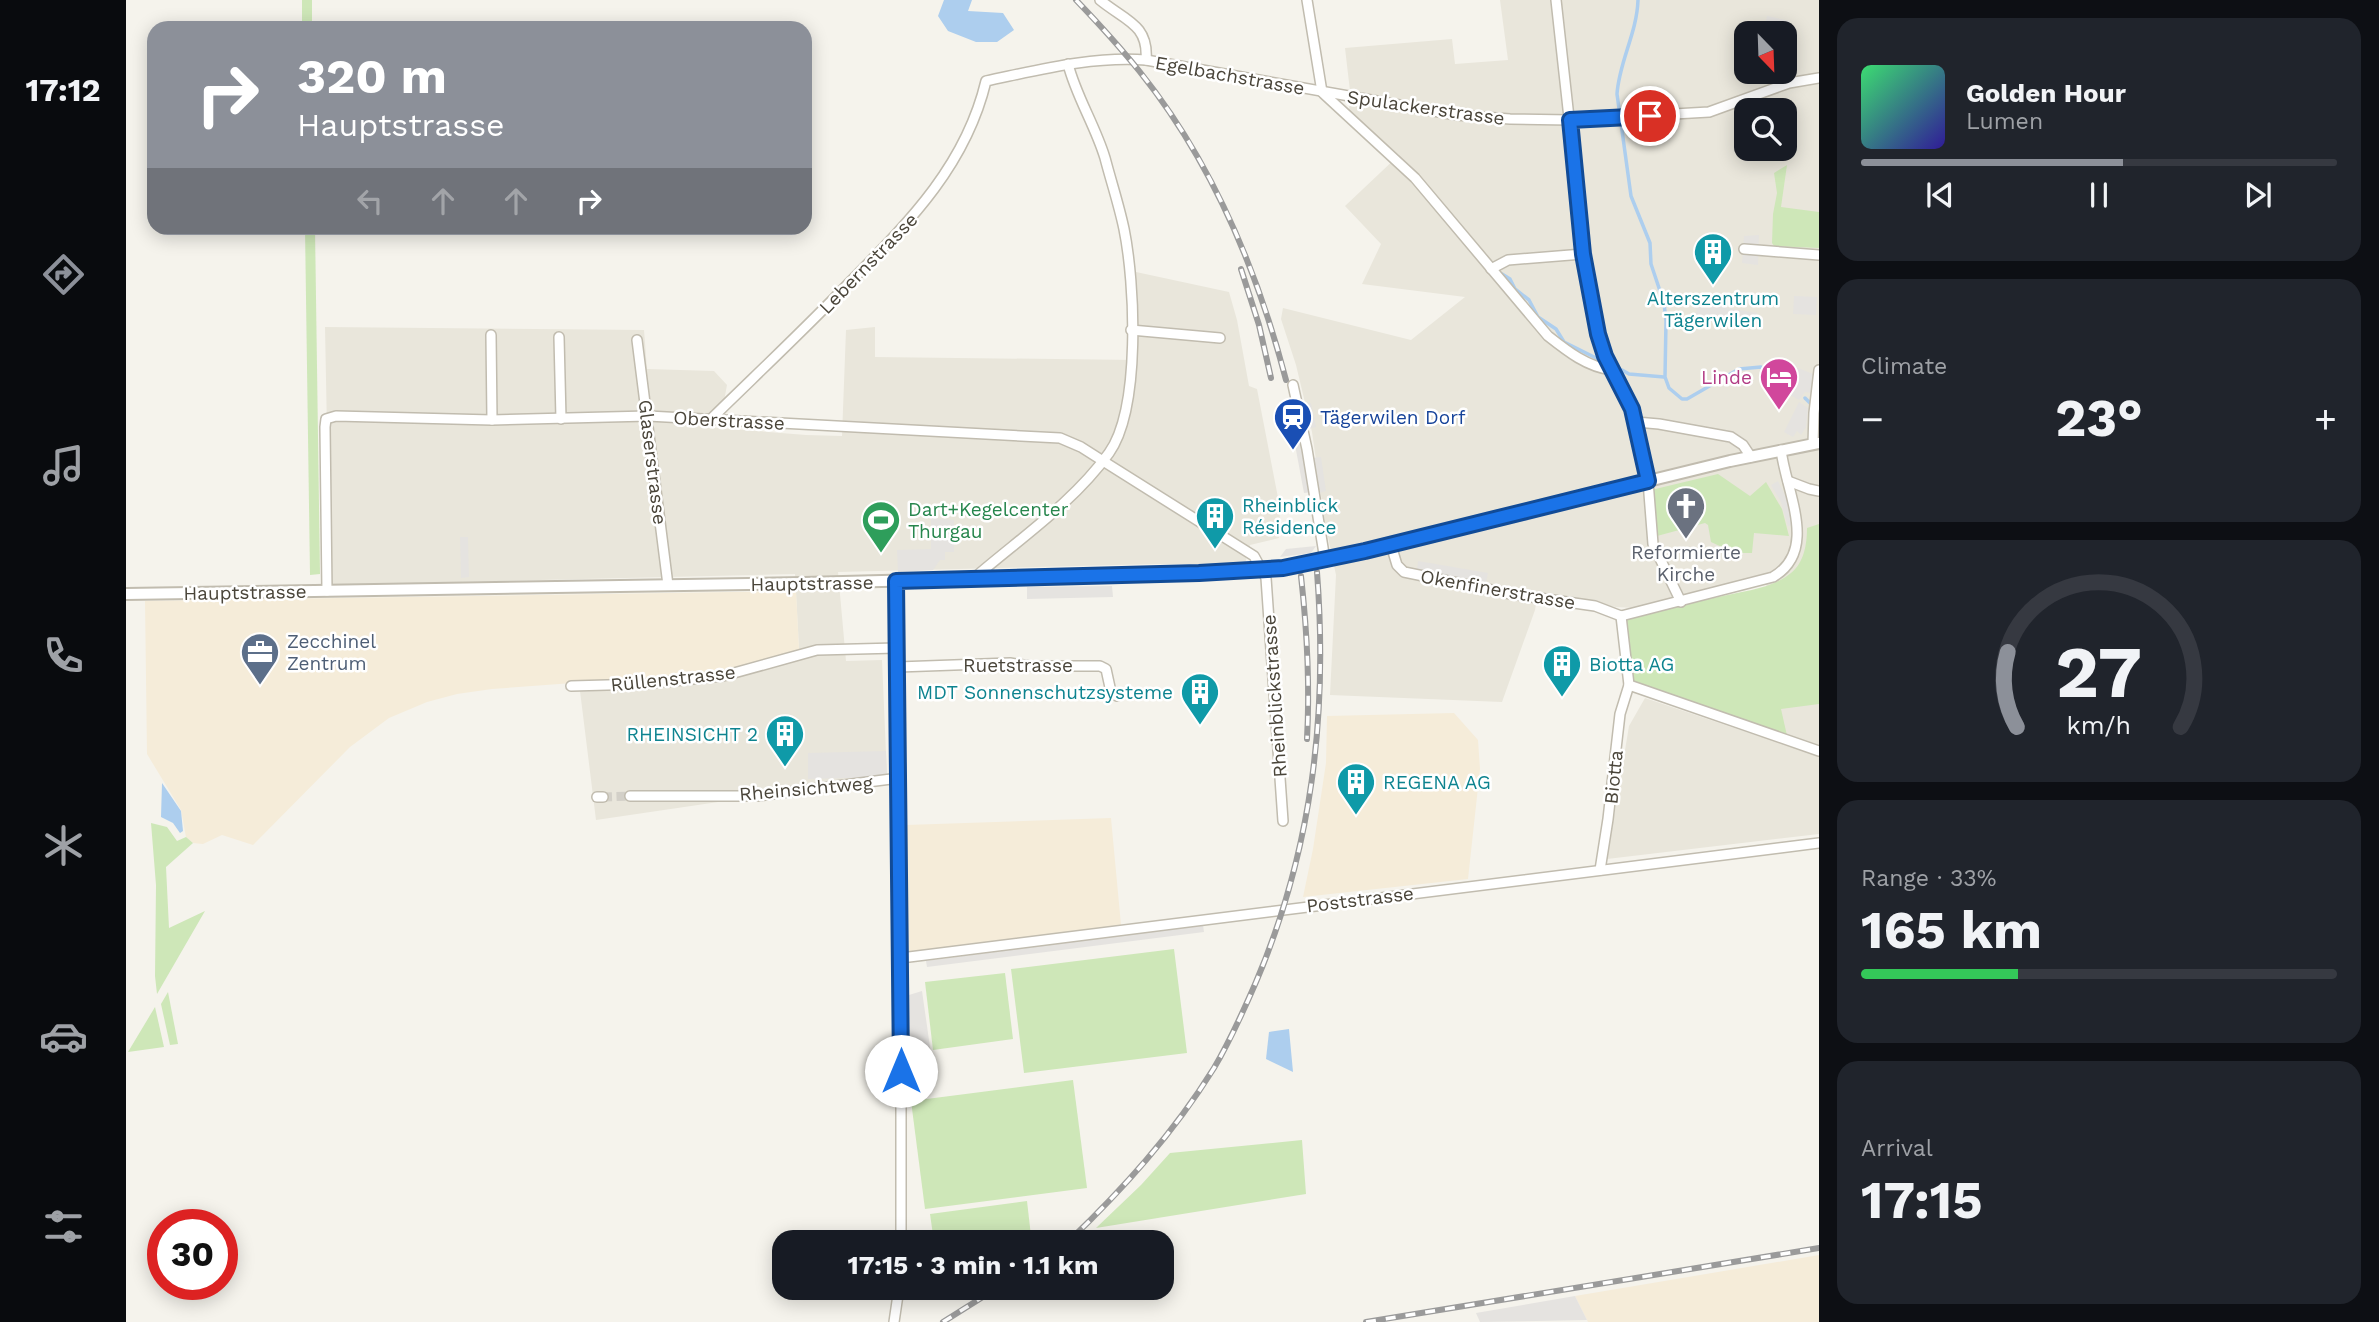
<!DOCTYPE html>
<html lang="en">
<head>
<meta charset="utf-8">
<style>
	body { margin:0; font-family:"Work Sans",sans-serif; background:#20242c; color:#f1f3f6; height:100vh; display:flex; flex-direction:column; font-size:26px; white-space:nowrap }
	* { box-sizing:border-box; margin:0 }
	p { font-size:23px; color:#9ea1a6 }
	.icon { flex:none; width:38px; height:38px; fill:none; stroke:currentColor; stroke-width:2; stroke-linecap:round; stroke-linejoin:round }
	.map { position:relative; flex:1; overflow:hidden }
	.panel { display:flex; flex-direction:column; gap:18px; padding:18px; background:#0d0f14; width:560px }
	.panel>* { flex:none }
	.guide { position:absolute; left:21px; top:21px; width:665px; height:214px; border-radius:21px; box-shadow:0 4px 18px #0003; background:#8c9099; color:#fff; overflow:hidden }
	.needle { width:46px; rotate:157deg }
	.fabs { position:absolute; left:1608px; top:21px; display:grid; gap:14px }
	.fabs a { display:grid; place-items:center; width:63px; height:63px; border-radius:14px; background:#171b24; box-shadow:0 4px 18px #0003; font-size:35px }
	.speed { position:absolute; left:21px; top:1209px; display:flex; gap:14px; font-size:35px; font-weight:700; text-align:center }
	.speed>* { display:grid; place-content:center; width:91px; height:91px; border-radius:50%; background:#171b24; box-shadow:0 4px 18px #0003; line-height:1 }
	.speed .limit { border:10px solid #d22; background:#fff; color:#111 }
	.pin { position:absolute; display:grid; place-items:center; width:60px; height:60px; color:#fff; margin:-30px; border:4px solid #fff; border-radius:50%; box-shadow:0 2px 7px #0007 }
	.me { position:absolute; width:77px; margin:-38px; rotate:0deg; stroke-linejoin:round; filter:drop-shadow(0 0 5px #0008) }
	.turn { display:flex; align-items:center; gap:24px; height:147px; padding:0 35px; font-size:32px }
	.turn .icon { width:91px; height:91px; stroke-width:2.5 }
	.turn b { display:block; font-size:49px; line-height:60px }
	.lanes { display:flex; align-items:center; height:66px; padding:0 35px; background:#0003; justify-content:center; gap:35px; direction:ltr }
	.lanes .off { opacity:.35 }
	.big { font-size:52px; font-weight:700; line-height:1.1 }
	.panel .card { flex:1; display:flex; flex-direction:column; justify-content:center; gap:10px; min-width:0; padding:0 24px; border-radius:21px; background:#20242c }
	.panel .dial { align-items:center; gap:0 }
	.dial svg { height:182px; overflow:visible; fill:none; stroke:#363941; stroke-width:7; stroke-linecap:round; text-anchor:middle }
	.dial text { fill:#f1f3f6; stroke:none }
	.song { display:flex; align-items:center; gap:21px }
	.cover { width:84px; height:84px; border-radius:10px; background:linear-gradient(135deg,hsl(140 70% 55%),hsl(250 70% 35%)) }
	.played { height:7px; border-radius:4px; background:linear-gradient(90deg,#8c9099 55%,#363941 55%) }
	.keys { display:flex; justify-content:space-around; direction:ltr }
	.heat { display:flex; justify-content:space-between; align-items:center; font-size:38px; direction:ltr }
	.charge { height:10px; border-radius:5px; background:linear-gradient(90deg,#34c759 33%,#363941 0) }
	.trip { position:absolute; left:646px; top:1230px; width:402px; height:70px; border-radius:21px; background:#171b24; box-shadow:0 4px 18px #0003; font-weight:700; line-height:70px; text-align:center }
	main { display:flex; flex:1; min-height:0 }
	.tab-bar { display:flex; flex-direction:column; width:126px; justify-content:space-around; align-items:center; background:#090b0e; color:#9ea1a6 }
	.tab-bar .icon { width:49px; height:49px }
	.tab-bar .current { color:#8c9099 }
	.tab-bar b { font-size:32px; color:#f1f3f6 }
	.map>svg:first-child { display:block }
	.residential { fill:#e9e6db; fill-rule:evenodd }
	.commercial { fill:#f5ecd9 }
	.green { fill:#cee7b8 }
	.parking { fill:#e5e3e0 }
	.water { fill:#adceee }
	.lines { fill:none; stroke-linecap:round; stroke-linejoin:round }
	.stream { stroke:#adceee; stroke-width:3.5 }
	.minor-tunnel { stroke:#d3d0c8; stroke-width:9; stroke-dasharray:9 4.5; stroke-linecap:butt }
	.minor-casing { stroke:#c1bcaf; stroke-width:12 }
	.tertiary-casing { stroke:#c1bcaf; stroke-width:14 }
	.minor { stroke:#fff; stroke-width:9 }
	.tertiary { stroke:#fff; stroke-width:10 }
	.rail-casing { stroke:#9a9a9a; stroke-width:6 }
	.rail { stroke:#fff; stroke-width:3.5; stroke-dasharray:10; stroke-linecap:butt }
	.route-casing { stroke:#114b97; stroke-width:18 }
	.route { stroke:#1a73e8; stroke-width:12 }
	.labels { text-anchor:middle; stroke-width:5; stroke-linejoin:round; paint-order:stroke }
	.street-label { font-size:19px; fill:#4a453a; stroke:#fff }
	.culture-label { font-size:19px; fill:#0d838f; stroke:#fff; text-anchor:start }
	.hotel-label { font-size:19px; fill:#b23c85; stroke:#fff; text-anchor:end }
	.transit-label { font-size:19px; fill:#164399; stroke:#fff; text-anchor:start }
	.leisure-label { font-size:19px; fill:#27864d; stroke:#fff; text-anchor:start }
	.worship-label { font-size:19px; fill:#5b616d; stroke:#fff }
	.service-label { font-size:19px; fill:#4e5e75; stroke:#fff; text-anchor:start }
</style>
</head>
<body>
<main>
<nav class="tab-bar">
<b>17:12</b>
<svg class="icon current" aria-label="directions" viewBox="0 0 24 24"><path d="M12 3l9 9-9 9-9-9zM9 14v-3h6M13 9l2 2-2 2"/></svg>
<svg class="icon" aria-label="music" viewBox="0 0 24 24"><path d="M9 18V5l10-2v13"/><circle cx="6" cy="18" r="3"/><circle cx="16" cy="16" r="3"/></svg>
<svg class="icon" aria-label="phone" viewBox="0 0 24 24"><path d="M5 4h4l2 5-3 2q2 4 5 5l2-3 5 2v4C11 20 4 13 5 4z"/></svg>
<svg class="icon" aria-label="climate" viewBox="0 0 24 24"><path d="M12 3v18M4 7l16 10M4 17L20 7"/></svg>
<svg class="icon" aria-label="car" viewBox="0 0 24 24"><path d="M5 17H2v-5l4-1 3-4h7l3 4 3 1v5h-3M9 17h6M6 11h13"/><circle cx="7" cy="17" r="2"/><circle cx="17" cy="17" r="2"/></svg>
<svg class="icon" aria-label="filters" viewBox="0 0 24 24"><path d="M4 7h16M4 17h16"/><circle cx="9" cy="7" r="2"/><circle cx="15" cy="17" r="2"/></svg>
</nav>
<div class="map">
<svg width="1693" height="1322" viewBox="0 0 1693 1322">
	<rect width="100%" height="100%" fill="#f5f3ec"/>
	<g class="residential">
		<path d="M 1374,0 L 1693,0 L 1693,834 L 1481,859 L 1503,726 L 1519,698 L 1635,737 L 1640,697 L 1669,686 L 1637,574 L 1508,608 L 1490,607 L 1412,592 L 1409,610 L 1376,702 L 1204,695 L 1210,575 L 1199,523 L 1186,432 L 1170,365 L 1155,319 L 1157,308 L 1285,340 L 1339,297 L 1236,284 L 1255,244 L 1219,206 L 1273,155 L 1223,112 L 1224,91 L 1219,48 L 1326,39 L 1329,64 L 1382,60 ZM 1620,33 L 1659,33 L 1659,72 L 1620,72 ZM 1620,110 L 1659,110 L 1659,149 L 1620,149 Z"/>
		<polygon points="1010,272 1103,292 1111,320 1123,386 1131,389 1154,508 1153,538 1124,545 1119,564 1030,564 712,572 720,661 756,660 761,777 470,820 454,691 587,681 673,649 669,574 204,585 199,327 518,330 521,369 588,371 601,385 598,401 583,414 581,427 680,435 716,436 720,330 749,327 749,357 1010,360"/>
	</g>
	<g class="commercial">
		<polygon points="670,591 673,649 623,668 597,672 366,689 331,694 301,702 263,718 224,747 127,845 96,835 77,844 67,843 60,837 55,810 21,754 19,601"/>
		<polygon points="1328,713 1352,740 1354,769 1342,879 1177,897 1187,849 1200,763 1201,716"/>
		<polygon points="985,818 995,925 781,952 780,825"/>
		<polygon points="1693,1255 1693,1322 1462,1322 1449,1296"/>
	</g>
	<g class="green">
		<rect x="176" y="0" width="10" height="28"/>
		<polygon points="1661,165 1655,207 1693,212 1693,248 1648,246 1646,243 1647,214 1651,193 1648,173"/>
		<polygon points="179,228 189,228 194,574 184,575"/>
		<polygon points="1592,474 1624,496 1640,482 1656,509 1663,536 1628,533 1626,553 1609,553 1585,542 1582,525 1579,523 1531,536 1525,490"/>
		<path d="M 1693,524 L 1693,704 L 1655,709 L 1662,740 L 1503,685 L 1495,616 C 1529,610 1563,603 1597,596 C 1619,591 1647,588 1665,573 C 1678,563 1681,544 1681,528 Z"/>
		<polygon points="25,823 41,827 51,841 60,837 67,843 40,867 43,928 79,911 31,994 29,976 30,885"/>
		<polygon points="1048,949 1061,1053 898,1073 885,969"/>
		<polygon points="879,973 887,1039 807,1050 799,982"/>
		<polygon points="42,992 52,1044 44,1045 35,1004"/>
		<polygon points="29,1007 38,1047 2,1052"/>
		<polygon points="947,1080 961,1188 799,1209 785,1101"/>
		<polygon points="1176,1140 1180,1194 970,1228 1015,1185 1044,1153"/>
		<polygon points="901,1201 905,1236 897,1242 808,1242 804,1214"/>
	</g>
	<g class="parking">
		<polygon points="1641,16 1664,21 1662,29 1639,24"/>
		<polygon points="1633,235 1632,265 1616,263 1618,236"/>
		<polygon points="1570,294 1602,299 1601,308 1631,313 1629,327 1569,317 1571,309 1567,308"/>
		<polygon points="1668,296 1691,297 1690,315 1667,314"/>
		<polygon points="1657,362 1687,374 1685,393 1679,392 1673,400 1657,391 1659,388 1648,384"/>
		<polygon points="1673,402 1682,408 1680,427 1675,435 1671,431 1667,437 1658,432"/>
		<polygon points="1185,403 1190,427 1182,429 1178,405"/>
		<polygon points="1172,405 1187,492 1178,493 1162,407"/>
		<polygon points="1195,457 1200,491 1193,493 1187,458"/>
		<polygon points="1652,481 1664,506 1669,525 1662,526 1655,502 1645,485"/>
		<polygon points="805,518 828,520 828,552 819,552 819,560 814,560 807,570 772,572 771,550 805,549"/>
		<polygon points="334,537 342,537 343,577 335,578"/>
		<polygon points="1190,546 1185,553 1154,557 1160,549"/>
		<polygon points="1292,561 1362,573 1360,582 1291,570"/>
		<polygon points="986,586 987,597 901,599 901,587"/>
		<polygon points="760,751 761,777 682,779 682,753"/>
		<polygon points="1077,925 1078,932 801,967 800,961"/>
		<polygon points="796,991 805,1054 782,1058 783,995"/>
		<polygon points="1449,1296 1461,1320 1354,1322 1350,1313"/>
	</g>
	<g class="water">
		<polygon points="818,0 846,0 842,11 877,13 888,30 871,42 850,42 822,31 812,16"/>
		<polygon points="36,783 55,811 57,831 54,833 47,823 35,817"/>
		<polygon points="1163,1029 1167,1072 1140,1059 1143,1032"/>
	</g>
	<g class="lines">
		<g class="stream">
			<path d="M 1512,0 C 1511,33 1493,62 1491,94 L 1505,196 L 1524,243 L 1525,264 L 1538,303 L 1540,321 L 1539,377 L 1543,388 L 1556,399 L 1561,399 L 1613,369 L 1635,367 L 1647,375"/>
			<polyline points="1376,274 1384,279 1389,289 1403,300 1412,317 1430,329 1438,342 1474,360"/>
			<polyline points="1496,370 1503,374 1538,377"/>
			<polyline points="1679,398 1693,412"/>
		</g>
		<polyline class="minor-tunnel" points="477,797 504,796"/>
		<g class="minor-casing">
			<g id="minor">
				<path d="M 974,0 C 998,20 1023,24 1020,60"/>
				<polyline points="1181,0 1196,92"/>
				<polyline points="1430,0 1461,281 1479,356 1506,409 1510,422 1533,424 1605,437 1617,445 1625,457"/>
				<path d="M 1198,94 L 1289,178 L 1422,336 C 1441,351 1461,367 1486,370"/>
				<polyline points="1618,249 1693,255"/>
				<polyline points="1365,269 1382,260 1457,254"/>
				<polyline points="1005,330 1094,338"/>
				<polyline points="365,335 366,420"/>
				<polyline points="433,337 435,419"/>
				<polyline points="511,340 542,585"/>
				<polyline points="1167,385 1181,449 1199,560"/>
				<path d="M 585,419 C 632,373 680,328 725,281 C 784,221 840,165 860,81 C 913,70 966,56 1020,60 L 1330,115 L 1384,119 L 1444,120 L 1583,112 L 1663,83 L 1693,78"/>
				<polyline points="1510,422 1522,481 1527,544 1555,602"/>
				<polyline points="1687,444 1688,413 1693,370"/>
				<polyline points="1662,481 1683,489 1693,491"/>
				<polyline points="1265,545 1271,565 1278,572 1385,594 1469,606 1495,616"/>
				<path d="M 847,579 C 893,539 947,503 983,453 C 1015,408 1009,283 998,229 C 993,205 985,181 979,158 C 969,125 950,96 942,64"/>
				<polyline points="770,581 775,930 775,1242"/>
				<polyline points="201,591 199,427 200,419 210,416 366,420 522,416 934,438 955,447 977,461 1128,556 1140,578 1157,821"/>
				<path d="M 1495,616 L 1647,577 C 1693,550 1660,492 1655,450"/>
				<polyline points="1495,616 1503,685 1693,751"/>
				<polyline points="772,667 884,663 904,666 974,666 980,669 985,692 991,696"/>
				<polyline points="445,686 517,684 597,676 691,650 771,648"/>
				<polyline points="504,796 632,796 773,778"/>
				<polyline points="471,797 477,797"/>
				<polyline points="1474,870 1482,819 1494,714 1503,685"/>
				<polyline points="775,958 1693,843"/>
				<polyline points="768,1322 773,1288"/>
			</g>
		</g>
		<g class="tertiary-casing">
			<polyline id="tertiary" points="0,594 678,583 1137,571 1199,560 1604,461 1693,443"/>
		</g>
		<use href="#minor" class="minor"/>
		<use href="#tertiary" class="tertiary"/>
		<g class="rail-casing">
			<g id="rail">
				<path d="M 950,0 C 972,23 994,47 1014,72 C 1086,162 1131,269 1160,380"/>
				<polyline points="1115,269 1133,325 1145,378"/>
				<path d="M 1175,576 C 1181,630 1184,684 1181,739"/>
				<path d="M 942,1242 C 997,1189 1047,1134 1088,1068 C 1104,1041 1117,1012 1130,982 C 1186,850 1202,715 1191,572"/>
				<polyline points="817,1322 871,1288"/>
				<polyline points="1240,1322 1693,1248"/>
			</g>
		</g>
		<use href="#rail" class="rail"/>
	</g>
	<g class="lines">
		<g class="route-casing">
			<polyline id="route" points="775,1071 770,581 1073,573 1157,568 1239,551 1522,481 1506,409 1479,356 1472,334 1457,254 1444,120 1524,116"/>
		</g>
		<use href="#route" class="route"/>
	</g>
	<defs>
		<g id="building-pin" transform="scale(2.0125)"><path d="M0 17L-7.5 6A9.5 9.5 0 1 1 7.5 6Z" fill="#0f9aa8" stroke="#fff"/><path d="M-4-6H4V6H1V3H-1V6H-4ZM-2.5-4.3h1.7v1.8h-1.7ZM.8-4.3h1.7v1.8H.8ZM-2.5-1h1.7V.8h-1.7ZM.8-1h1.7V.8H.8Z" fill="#fff"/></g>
		<g id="hotel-pin" transform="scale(2.0125)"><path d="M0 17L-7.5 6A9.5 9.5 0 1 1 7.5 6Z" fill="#d1479c" stroke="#fff"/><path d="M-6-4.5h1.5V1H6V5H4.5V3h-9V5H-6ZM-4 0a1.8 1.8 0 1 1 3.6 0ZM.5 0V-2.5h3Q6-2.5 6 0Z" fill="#fff"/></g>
		<g id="station-pin" transform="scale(2.0125)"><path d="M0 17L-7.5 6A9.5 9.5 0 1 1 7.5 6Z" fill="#1a4fb4" stroke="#fff"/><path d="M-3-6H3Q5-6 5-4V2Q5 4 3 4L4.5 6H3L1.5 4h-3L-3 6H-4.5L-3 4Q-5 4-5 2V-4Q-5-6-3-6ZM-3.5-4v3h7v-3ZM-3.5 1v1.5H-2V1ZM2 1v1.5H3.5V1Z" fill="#fff"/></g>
		<g id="church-pin" transform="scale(2.0125)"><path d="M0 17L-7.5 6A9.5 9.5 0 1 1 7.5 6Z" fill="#6b7280" stroke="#fff"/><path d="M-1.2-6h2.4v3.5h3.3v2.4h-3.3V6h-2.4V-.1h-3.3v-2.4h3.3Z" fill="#fff"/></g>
		<g id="stadium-pin" transform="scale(2.0125)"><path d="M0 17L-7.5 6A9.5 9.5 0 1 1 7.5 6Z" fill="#2e9e5b" stroke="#fff"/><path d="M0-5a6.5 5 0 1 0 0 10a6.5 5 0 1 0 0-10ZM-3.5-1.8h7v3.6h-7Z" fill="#fff"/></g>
		<g id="office-pin" transform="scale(2.0125)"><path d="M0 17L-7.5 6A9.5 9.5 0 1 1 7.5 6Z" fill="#5c6f8a" stroke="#fff"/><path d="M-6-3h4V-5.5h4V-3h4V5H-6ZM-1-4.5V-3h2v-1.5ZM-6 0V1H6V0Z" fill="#fff"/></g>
	</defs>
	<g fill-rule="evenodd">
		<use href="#building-pin" x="1587" y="252"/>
		<use href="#hotel-pin" x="1653" y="377"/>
		<use href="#station-pin" x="1167" y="417"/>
		<use href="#church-pin" x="1560" y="506"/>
		<use href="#building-pin" x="1089" y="516"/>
		<use href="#stadium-pin" x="755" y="520"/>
		<use href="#office-pin" x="134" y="652"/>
		<use href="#building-pin" x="1436" y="664"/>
		<use href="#building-pin" x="1074" y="692"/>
		<use href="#building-pin" x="659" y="734"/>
		<use href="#building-pin" x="1230" y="782"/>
	</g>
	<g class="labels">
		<g class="street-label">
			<text transform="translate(1104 75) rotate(10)" y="7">Egelbachstrasse</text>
			<text transform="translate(1300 107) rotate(8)" y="7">Spulackerstrasse</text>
			<text transform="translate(742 263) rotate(-46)" y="7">Lebernstrasse</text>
			<text transform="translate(603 420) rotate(3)" y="7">Oberstrasse</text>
			<text transform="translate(527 462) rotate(83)" y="7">Glaserstrasse</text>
			<text transform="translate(686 583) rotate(-1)" y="7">Hauptstrasse</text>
			<text transform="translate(1372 589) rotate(10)" y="7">Okenfinerstrasse</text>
			<text transform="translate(119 592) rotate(-1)" y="7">Hauptstrasse</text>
			<text x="892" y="672">Ruetstrasse</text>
			<text transform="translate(547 678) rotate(-6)" y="7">Rüllenstrasse</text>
			<text transform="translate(1148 696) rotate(-94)" y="7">Rheinblickstrasse</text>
			<text transform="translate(1487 777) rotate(-84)" y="7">Biotta</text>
			<text transform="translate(680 788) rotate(-5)" y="7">Rheinsichtweg</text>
			<text transform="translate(1234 899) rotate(-7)" y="7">Poststrasse</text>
		</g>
		<g class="culture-label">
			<text x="1587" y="305" text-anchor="middle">Alterszentrum<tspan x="1587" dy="22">Tägerwilen</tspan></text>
			<text x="1116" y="512">Rheinblick<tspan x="1116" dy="22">Résidence</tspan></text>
			<text x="1463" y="671">Biotta AG</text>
			<text x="1047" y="699" text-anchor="end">MDT Sonnenschutzsysteme</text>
			<text x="632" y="741" text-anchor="end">RHEINSICHT 2</text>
			<text x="1257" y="789">REGENA AG</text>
		</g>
		<g class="hotel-label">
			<text x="1626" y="384">Linde</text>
		</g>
		<g class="transit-label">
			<text x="1194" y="424">Tägerwilen Dorf</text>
		</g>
		<g class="leisure-label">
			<text x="782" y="516">Dart+Kegelcenter<tspan x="782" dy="22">Thurgau</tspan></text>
		</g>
		<g class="worship-label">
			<text x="1560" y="559">Reformierte<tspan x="1560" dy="22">Kirche</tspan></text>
		</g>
		<g class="service-label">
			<text x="161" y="648">Zecchinel<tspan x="161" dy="22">Zentrum</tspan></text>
		</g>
	</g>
</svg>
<div class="fabs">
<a><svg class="needle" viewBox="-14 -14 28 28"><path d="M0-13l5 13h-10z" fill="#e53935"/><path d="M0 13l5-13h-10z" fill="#9ea1a6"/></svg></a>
<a><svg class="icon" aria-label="search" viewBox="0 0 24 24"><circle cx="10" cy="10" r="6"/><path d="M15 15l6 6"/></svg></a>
</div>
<div class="speed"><div class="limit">30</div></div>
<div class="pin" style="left:1524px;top:116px;background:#d93025"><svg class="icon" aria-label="arrive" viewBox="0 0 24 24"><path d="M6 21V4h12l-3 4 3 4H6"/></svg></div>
<svg class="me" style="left:775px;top:1071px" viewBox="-20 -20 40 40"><circle r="19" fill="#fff"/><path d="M0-13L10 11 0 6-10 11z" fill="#1a73e8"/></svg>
<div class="trip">17:15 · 3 min · 1.1 km</div>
<div class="guide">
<div class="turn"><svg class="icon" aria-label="right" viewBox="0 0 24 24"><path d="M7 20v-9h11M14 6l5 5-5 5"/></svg><div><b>320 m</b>Hauptstrasse</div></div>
<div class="lanes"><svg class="icon off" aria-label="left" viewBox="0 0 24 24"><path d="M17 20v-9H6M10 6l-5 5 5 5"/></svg><svg class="icon off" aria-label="ahead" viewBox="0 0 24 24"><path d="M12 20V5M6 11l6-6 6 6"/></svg><svg class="icon off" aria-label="ahead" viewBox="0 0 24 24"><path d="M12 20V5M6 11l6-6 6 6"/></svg><svg class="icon" aria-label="right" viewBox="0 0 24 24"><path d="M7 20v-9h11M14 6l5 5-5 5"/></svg></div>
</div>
</div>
<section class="panel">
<div class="card">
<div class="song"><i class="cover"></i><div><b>Golden Hour</b><p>Lumen</p></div></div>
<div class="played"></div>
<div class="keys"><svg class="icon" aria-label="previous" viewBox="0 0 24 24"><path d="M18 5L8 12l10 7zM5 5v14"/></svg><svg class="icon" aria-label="pause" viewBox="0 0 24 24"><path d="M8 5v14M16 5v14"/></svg><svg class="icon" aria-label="next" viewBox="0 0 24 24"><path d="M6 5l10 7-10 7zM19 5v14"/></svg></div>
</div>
<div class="card"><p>Climate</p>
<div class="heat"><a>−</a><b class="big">23°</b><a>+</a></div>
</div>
<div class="card dial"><svg viewBox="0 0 100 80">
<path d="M14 69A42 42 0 1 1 86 69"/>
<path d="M14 69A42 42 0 0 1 10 36" stroke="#8c9099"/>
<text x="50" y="56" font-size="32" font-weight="700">27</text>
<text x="50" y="72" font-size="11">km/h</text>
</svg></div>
<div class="card"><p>Range · 33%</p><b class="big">165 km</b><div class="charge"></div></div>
<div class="card"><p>Arrival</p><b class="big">17:15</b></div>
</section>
</main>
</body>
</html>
